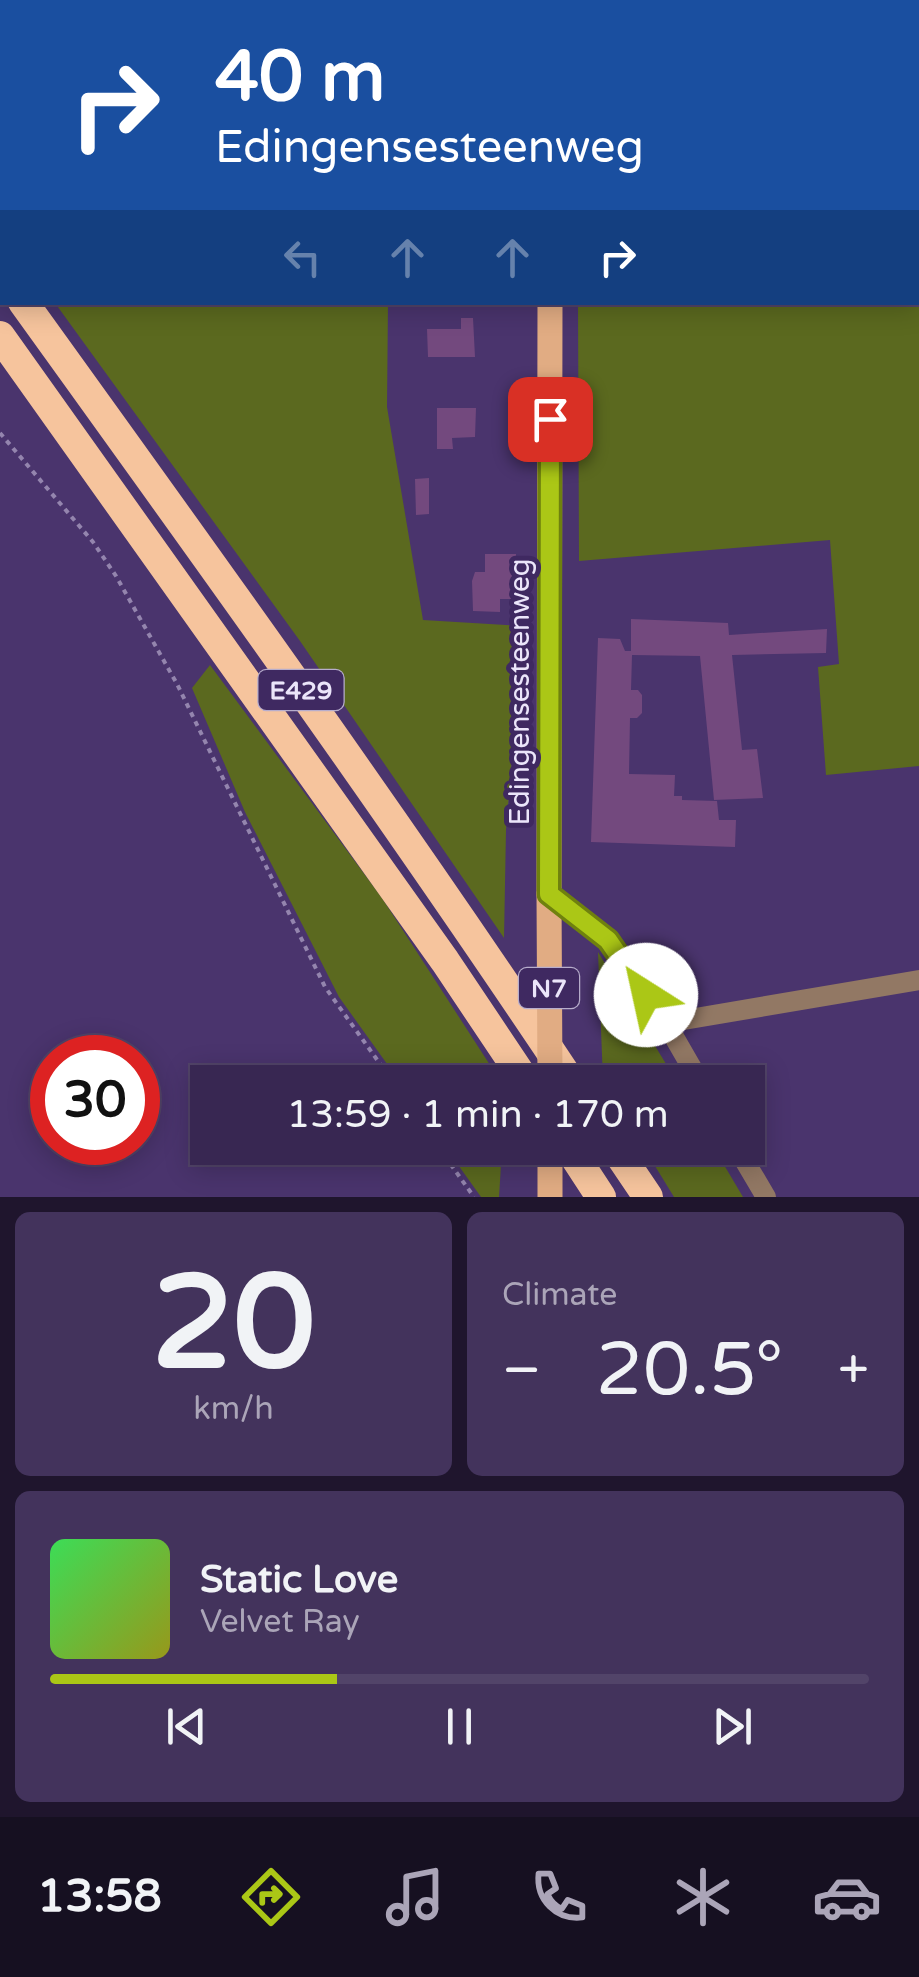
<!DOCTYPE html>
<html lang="en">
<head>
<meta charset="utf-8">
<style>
	body { margin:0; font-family:"Varela Round",sans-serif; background:#43335c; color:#f1f3f6; height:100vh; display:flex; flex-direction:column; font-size:38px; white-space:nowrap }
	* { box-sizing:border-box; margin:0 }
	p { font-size:32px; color:#aba5b8 }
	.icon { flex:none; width:55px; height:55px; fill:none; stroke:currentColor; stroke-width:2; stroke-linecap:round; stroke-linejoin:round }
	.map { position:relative; height:1197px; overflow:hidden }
	.drawer { display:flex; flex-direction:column; gap:15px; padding:15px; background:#1f152d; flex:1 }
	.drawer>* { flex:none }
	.hud { position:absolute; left:0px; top:0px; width:920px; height:305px; box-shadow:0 5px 25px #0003,0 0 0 2px #524469; background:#1a4fa0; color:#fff; overflow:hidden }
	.speed { position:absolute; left:30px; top:1035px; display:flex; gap:20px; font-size:50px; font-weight:700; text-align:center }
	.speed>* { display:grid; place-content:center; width:130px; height:130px; border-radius:50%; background:#382752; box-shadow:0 5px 25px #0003,0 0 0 2px #524469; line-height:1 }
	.speed .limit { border:15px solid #d22; background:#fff; color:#111 }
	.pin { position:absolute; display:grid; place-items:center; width:85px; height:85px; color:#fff; margin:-42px; border-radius:20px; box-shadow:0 5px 15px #0006 }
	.me { position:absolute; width:110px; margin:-55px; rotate:325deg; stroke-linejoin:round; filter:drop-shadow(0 0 8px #0008) }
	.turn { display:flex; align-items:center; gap:35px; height:210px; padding:0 50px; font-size:45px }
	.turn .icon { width:130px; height:130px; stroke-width:2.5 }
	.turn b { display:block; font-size:70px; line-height:85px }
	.lanes { display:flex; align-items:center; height:95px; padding:0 50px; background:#0003; justify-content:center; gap:50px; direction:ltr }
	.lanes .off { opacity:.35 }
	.big { font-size:75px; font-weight:600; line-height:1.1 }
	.drawer .card { flex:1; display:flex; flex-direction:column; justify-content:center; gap:15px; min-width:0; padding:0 35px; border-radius:15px; background:#43335c }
	.drawer .dial { align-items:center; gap:0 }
	.dial b { font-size:130px; line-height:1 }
	.song { display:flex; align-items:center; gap:30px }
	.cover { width:120px; height:120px; border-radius:15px; background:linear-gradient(135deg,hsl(130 70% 55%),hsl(60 70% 35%)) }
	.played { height:10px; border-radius:5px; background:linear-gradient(90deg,#abc716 35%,#524469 35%) }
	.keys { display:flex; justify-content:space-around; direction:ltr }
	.heat { display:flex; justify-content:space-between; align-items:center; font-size:55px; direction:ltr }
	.drawer .tiles { flex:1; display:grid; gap:15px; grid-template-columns:1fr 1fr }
	.card:last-child { grid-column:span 2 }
	.trip { position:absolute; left:190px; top:1065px; width:575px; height:100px; border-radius:0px; background:#382752; box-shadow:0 5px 25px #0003,0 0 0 2px #524469; font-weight:600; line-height:100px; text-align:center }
	.tabs { display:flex; height:160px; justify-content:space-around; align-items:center; background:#161021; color:#aba5b8 }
	.tabs .icon { width:70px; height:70px }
	.tabs .on { color:#abc716 }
	.tabs b { font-size:45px; color:#f1f3f6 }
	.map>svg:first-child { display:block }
	.green { fill:#5b691f }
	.building { fill:#73497e }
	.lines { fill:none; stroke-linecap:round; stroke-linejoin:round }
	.path { stroke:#9485ae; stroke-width:4; stroke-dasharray:5 5; stroke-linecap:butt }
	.minor { stroke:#927864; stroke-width:20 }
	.primary { stroke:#e1ac83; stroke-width:25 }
	.motorway { stroke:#f6c49d; stroke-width:30 }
	.primary-bridge { stroke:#e1ac83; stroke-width:25 }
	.route-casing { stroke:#6f810e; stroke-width:25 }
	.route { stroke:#abc716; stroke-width:18 }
	.labels { text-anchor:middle; stroke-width:10; stroke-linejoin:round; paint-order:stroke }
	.shield { fill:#3f2961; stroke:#b7adcc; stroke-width:2.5 }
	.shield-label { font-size:25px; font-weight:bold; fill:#ebe5fa }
	.street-label { font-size:28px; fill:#ebe5fa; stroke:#3f2961 }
</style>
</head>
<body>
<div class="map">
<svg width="919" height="1197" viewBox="0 0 919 1197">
	<rect width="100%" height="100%" fill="#4a346d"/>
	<g class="green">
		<polygon points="0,0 530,0 530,2 2,2 2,231"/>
		<polygon points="577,0 919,0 919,766 826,775 818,667 839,664 830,540 579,561 578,303 918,302 918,2"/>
		<polygon points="55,303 388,303 387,407 423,620 523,626 506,830 504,938 300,641"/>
		<polygon points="210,665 382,898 501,1082 400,1082 339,997 245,812 192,688"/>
		<polygon points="598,952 677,1082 603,1081"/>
		<polygon points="446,1148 502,1148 499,1197 481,1197"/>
		<polygon points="644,1148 714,1148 743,1197 674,1197"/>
	</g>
	<g class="building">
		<polygon points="461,318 473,318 475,357 428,357 427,329 461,329"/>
		<polygon points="437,408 476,408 475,437 452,438 453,449 437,449"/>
		<polygon points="429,478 429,514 416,515 415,479"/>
		<polygon points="485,554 516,554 516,599 500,599 500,612 473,611 472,581 475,572 485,572"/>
		<polygon points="631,619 728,623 729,635 827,629 826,653 732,655 742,750 757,749 763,798 714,800 700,656 632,655 631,690 638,690 642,695 642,713 637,718 630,718 629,774 675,775 674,796 682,796 682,800 717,801 719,820 736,820 735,847 591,842 598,638 620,639 625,651 631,651"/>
	</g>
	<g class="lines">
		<g class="path">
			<polyline points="0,433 93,542 116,576 177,684 325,987 393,1082"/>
			<polyline points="439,1148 474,1197"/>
		</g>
		<g class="minor">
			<polyline points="549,894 608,940 666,1023 700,1082"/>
			<polyline points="666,1023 919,980"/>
			<polyline points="737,1148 766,1197"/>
		</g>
		<g class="primary">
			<polyline points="550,0 550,2"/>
			<polyline points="549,894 550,302"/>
			<polyline points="550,1148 550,1197"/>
		</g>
		<g class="motorway">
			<polyline points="0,271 2,274"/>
			<path d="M 23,302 C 209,560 395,818 571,1082"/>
			<polyline points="0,336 445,961 526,1082"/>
			<polyline points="569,1148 601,1197"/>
			<polyline points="615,1148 648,1197"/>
		</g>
		<polyline class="primary-bridge" points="549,894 550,1082"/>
	</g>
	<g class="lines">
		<g class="route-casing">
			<polyline id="route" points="550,419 549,894 608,940 646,995"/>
		</g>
		<use href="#route" class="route"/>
	</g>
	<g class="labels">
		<g class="shield">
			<rect x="258.5" y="670" width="85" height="40" rx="8"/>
			<rect x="519" y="968" width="60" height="40" rx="8"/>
		</g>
		<g class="shield-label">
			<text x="301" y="699">E429</text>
			<text x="549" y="997">N7</text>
		</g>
		<g class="street-label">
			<text transform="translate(519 692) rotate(-90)" y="10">Edingensesteenweg</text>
		</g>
	</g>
</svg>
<div class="speed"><div class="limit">30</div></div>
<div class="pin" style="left:550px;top:419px;background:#d93025"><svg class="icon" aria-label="arrive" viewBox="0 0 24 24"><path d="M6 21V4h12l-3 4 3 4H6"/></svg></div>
<svg class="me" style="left:646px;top:995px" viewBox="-20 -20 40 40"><circle r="19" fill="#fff"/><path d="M0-13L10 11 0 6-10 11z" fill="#abc716"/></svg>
<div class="trip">13:59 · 1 min · 170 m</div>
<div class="hud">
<div class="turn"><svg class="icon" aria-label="right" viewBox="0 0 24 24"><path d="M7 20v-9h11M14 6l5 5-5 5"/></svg><div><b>40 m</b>Edingensesteenweg</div></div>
<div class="lanes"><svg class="icon off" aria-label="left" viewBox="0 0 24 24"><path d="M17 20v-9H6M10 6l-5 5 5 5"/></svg><svg class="icon off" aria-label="ahead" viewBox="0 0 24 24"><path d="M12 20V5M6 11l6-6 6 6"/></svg><svg class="icon off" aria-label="ahead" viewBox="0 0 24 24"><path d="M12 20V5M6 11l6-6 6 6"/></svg><svg class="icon" aria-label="right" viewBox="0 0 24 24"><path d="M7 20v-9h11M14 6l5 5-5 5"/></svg></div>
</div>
</div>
<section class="drawer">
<div class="tiles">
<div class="card dial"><b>20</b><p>km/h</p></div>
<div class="card"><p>Climate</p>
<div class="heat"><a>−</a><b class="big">20.5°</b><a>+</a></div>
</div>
<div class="card">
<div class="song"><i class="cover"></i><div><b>Static Love</b><p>Velvet Ray</p></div></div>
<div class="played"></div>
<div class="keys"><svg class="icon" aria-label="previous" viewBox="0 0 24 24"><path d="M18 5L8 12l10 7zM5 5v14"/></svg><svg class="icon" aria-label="pause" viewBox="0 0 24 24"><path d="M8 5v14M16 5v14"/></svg><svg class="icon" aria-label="next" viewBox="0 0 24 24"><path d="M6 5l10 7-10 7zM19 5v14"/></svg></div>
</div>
</div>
</section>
<nav class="tabs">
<b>13:58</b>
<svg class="icon on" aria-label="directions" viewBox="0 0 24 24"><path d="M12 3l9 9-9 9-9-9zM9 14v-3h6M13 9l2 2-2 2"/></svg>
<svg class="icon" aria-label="music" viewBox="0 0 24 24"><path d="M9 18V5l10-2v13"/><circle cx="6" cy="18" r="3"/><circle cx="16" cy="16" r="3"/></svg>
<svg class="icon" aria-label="phone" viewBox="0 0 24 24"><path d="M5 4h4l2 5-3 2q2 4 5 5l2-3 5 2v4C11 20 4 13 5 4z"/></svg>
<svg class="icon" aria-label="climate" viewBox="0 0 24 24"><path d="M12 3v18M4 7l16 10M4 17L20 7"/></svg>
<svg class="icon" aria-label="car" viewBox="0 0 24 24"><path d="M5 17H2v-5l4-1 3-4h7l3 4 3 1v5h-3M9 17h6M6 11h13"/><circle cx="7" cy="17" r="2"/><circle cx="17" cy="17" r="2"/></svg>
</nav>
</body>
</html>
